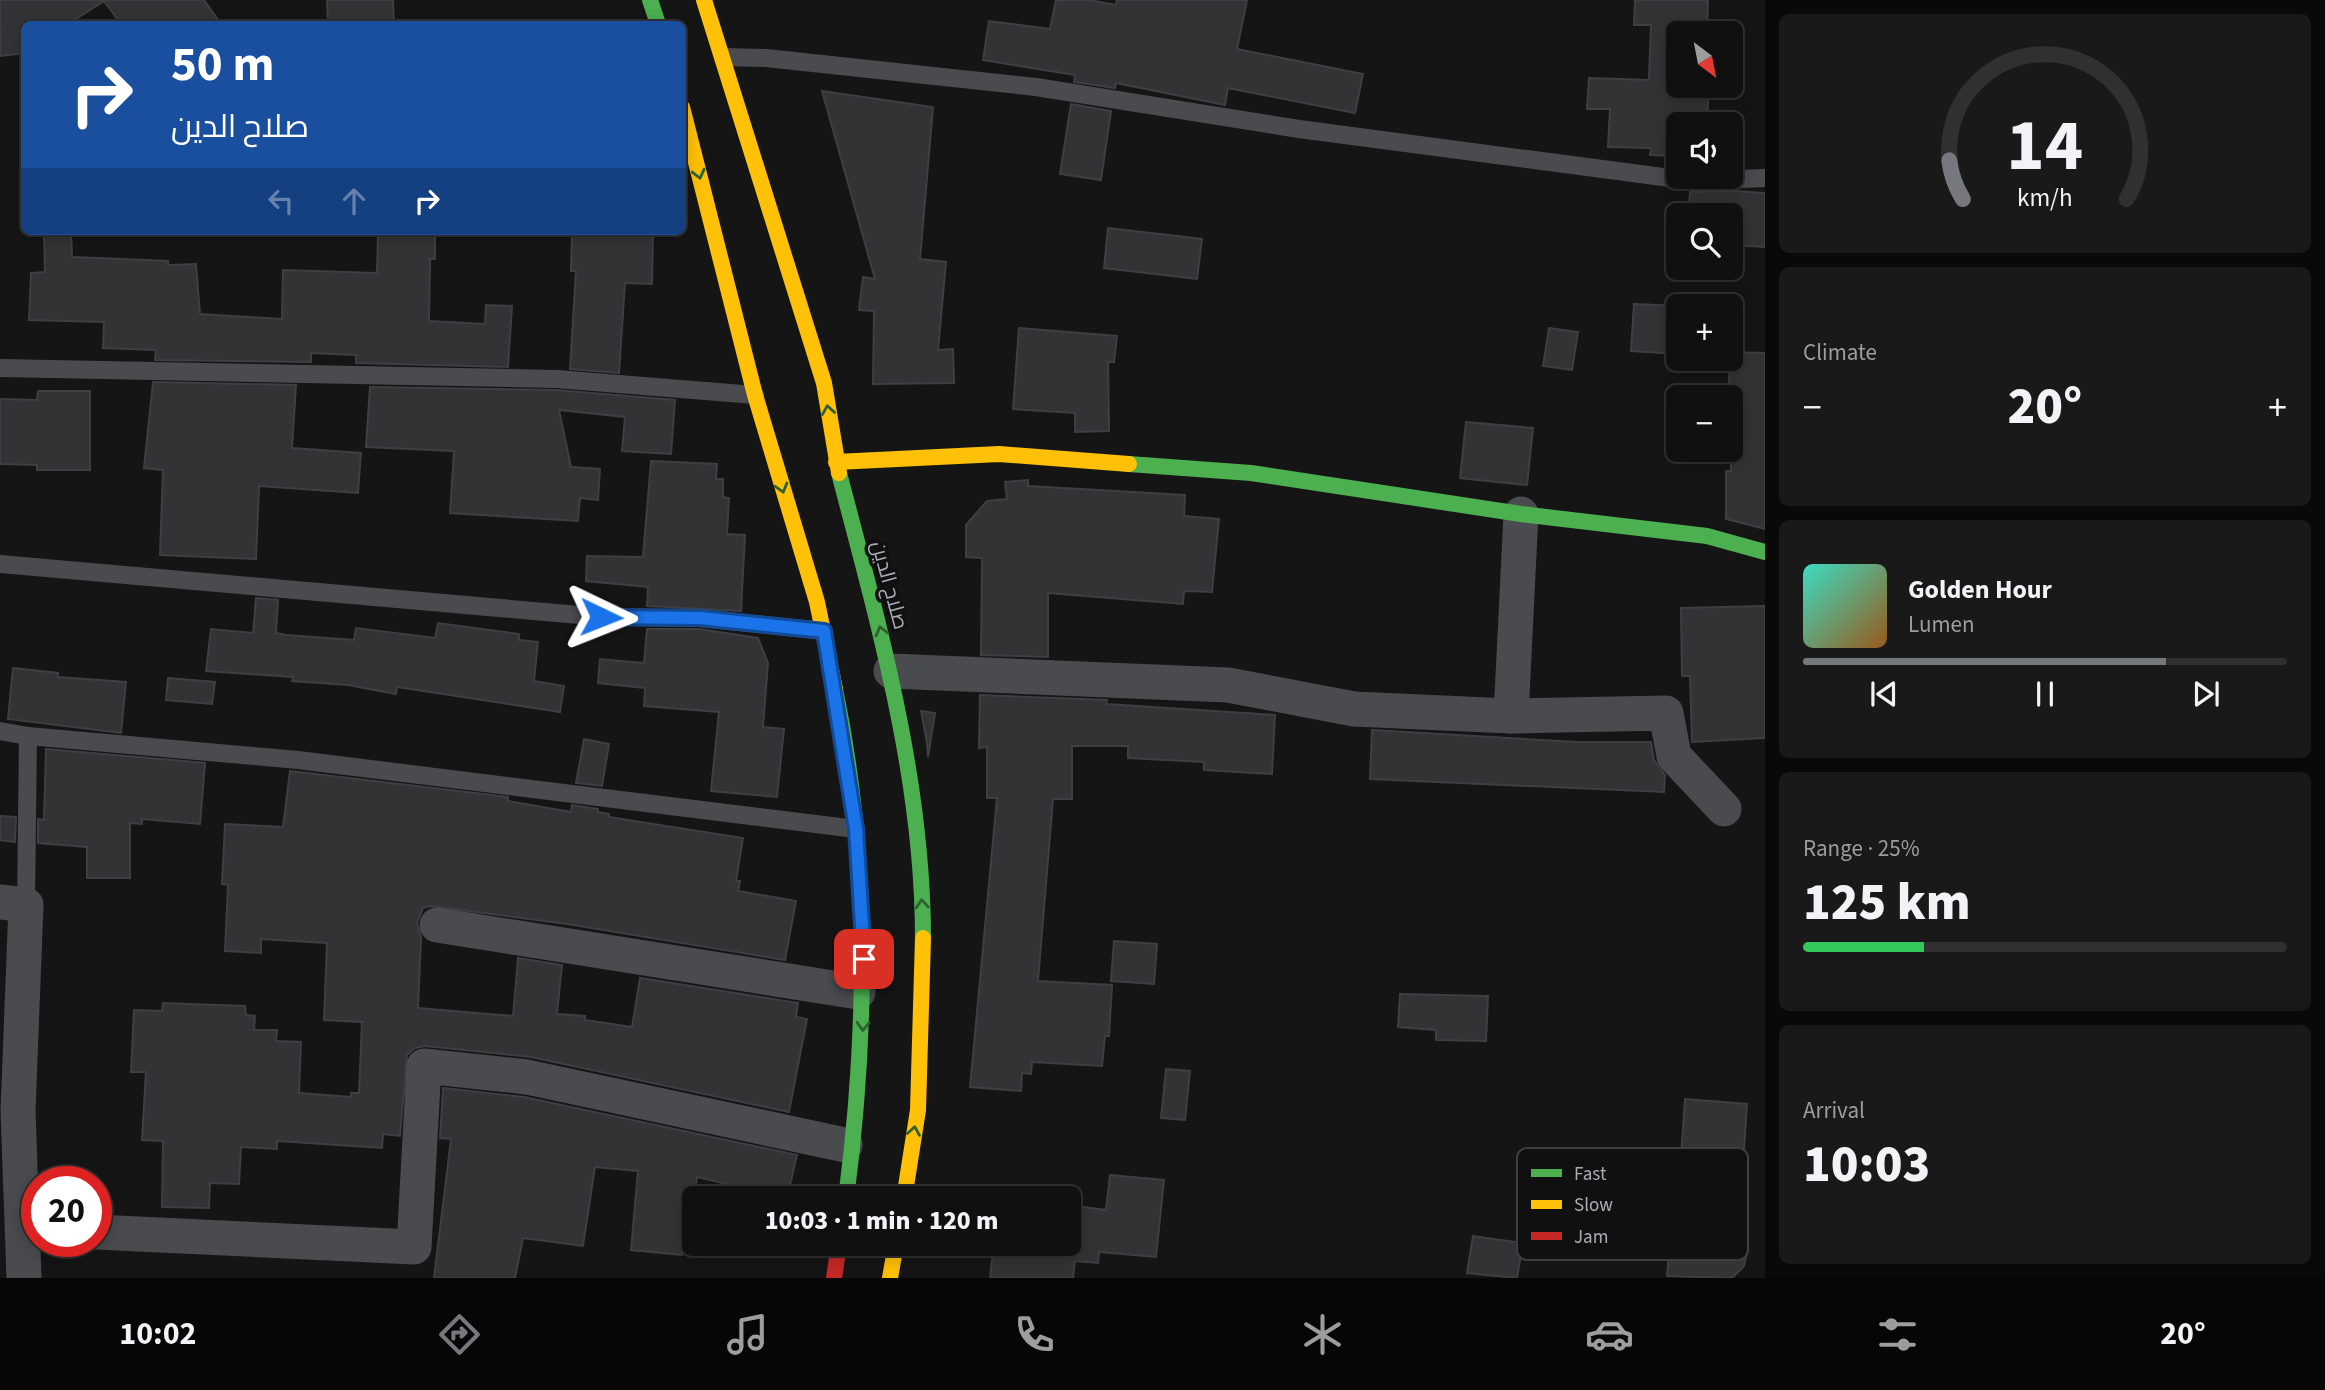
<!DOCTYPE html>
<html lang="en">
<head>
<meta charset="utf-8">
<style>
	body { margin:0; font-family:"Source Sans 3",Cairo,sans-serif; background:#191919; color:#f1f3f6; height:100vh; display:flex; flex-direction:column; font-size:26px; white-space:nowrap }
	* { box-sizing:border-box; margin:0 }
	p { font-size:23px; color:#9c9d9f }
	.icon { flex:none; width:38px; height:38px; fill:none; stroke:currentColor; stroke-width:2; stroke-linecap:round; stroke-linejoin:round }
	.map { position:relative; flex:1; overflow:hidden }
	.details { display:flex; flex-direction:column; gap:14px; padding:14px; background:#090909; width:560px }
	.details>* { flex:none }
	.hud { position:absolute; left:21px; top:21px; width:665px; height:214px; border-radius:10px; box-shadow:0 4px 18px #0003,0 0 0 2px #303030; background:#1a4fa0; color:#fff; overflow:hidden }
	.needle { width:46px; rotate:148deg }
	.fabs { position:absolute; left:1666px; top:21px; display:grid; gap:14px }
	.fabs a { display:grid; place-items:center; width:77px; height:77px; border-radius:10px; background:#101010; box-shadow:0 4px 18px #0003,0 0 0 2px #303030; font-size:35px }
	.speed { position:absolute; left:21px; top:1166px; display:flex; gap:14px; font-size:35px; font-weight:700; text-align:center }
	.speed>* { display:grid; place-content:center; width:91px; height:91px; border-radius:50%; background:#101010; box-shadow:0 4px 18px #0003,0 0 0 2px #303030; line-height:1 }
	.speed .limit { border:10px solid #d22; background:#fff; color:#111 }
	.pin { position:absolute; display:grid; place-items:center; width:60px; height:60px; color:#fff; margin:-30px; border-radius:14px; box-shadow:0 4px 10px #0006 }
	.me { position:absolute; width:77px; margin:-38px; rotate:92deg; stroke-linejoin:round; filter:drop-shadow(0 0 5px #0008) }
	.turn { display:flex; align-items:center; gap:24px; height:147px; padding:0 35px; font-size:32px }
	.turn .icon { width:91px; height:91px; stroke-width:2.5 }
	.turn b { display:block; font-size:49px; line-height:60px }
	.lanes { display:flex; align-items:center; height:66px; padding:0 35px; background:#0003; justify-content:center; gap:35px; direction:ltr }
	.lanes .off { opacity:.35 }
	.big { font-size:52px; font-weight:800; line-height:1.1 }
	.details .tile { flex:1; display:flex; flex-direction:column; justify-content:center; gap:10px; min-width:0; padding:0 24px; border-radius:10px; background:#191919 }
	.details .dial { align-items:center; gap:0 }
	.dial svg { height:182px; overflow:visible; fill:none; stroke:#303030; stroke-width:7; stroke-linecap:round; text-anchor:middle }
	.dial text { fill:#f1f3f6; stroke:none }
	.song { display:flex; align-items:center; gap:21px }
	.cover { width:84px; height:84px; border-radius:10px; background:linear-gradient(135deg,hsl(170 70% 55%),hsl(30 70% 35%)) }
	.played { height:7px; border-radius:4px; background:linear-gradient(90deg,#75787d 75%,#303030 75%) }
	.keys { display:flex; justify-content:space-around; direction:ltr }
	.heat { display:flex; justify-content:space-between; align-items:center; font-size:38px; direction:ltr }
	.charge { height:10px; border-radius:5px; background:linear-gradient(90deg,#34c759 25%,#303030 0) }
	.trip { position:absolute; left:682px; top:1186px; width:399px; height:70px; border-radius:10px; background:#101010; box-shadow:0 4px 18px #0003,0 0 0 2px #303030; font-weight:800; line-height:70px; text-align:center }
	.tab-bar { display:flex; height:112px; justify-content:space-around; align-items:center; background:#060606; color:#9c9d9f }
	.tab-bar .icon { width:49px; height:49px }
	.tab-bar .active { color:#75787d }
	.tab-bar b { font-size:32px; color:#f1f3f6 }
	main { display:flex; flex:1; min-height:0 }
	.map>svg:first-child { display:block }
	.building { fill:#333336; stroke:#3e3f42; stroke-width:2 }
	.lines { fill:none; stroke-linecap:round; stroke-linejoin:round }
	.lane { stroke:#4a4b4e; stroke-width:18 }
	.street { stroke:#4a4b4e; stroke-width:35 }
	.fast { stroke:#4caf50; stroke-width:16 }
	.slow { stroke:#ffc107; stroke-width:16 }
	.jam { stroke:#c62828; stroke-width:16 }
	.oneway { stroke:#2e6030 }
	.route-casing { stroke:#114b97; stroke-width:18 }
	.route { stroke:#1a73e8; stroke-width:12 }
	.labels { text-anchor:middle; stroke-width:7; stroke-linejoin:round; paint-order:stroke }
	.street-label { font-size:21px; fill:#a8adb5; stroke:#101011 }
	.key { fill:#101011; stroke:#3e3f42; stroke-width:2 }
	.key-label { font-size:19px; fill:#a8adb5 }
</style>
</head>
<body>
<main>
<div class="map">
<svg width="1765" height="1278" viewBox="0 0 1765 1278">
	<rect width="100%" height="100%" fill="#151516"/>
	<g class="building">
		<polygon points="0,0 204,0 221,24 121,24 104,1 68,24 24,24 24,53 0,56"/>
		<polygon points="327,0 393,0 394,24 328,24"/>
		<polygon points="1056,0 1088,0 1116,5 1117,0 1247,0 1237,49 1363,74 1355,113 1228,88 1225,105 1116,83 1115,88 1074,82 1075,75 983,60 989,21 1050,29"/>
		<polygon points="1635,0 1708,0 1707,33 1678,33 1678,86 1709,86 1707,124 1678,124 1678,156 1650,155 1651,148 1608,147 1610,109 1587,109 1589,78 1649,80 1651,25 1634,25"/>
		<polygon points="822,91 933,107 920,259 946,262 938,350 953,349 954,383 873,384 874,311 859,310 863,277 875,279"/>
		<polygon points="1071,104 1111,111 1101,180 1060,174"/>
		<polygon points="1734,191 1765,193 1765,247 1731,245 1731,215 1688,215 1690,192"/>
		<polygon points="1108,228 1202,239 1197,279 1104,268"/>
		<polygon points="44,231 71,231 72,257 168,261 168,265 196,264 200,314 282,319 283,270 377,273 378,231 435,231 435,259 430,259 429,321 485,324 486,305 512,306 508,367 356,363 356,355 311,353 311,362 155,360 156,350 103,348 104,322 29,320 31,273 45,272"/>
		<polygon points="572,231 653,231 652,284 625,283 619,373 570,369 576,271 571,271"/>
		<polygon points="1634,304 1678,306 1678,354 1631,351"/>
		<polygon points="1019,328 1117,336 1114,362 1108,362 1109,431 1075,432 1075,413 1013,409"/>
		<polygon points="1549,328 1578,332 1572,370 1543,366"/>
		<polygon points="1731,352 1765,353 1765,529 1726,519 1726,471 1731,471 1731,397 1728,397"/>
		<polygon points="153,382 296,385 292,448 361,453 358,493 259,486 256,559 160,555 163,470 144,468"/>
		<polygon points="370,387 556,390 675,400 671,454 622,451 625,417 559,410 571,467 600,469 598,500 580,498 578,521 450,513 454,451 366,447"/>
		<polygon points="38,391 90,391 90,470 37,470 37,465 0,464 0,399 37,400"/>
		<polygon points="1466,422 1533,428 1527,485 1460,478"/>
		<polygon points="651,461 717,464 716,479 723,479 723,497 729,498 727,534 745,535 741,611 647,606 648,587 586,581 587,556 643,557"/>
		<polygon points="1028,480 1028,486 1185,495 1184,516 1219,519 1212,592 1184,591 1183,604 1048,593 1048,657 981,655 982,558 966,557 966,525 987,501 1007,499 1005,482"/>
		<polygon points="256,598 278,600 276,633 286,635 354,640 356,628 435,638 438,623 519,634 519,640 538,642 534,681 564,686 560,712 397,687 396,694 348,685 292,681 293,677 206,671 211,629 253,633"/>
		<polygon points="1765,606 1765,738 1692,742 1690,676 1682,676 1681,608"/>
		<polygon points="647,629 699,629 758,638 768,663 763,727 784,729 777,797 711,791 719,712 644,706 645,688 598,683 600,659 644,663"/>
		<polygon points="13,668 58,673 58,677 126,682 121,733 8,719"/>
		<polygon points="168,678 215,682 212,704 166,700"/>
		<polygon points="980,695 1107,700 1106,704 1275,715 1272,774 1204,770 1204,762 1128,758 1128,746 1072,746 1072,799 1053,799 1038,981 1112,985 1109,1036 1105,1036 1102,1066 1032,1062 1031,1074 1022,1073 1021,1091 970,1087 997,798 987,798 987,747 979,748"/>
		<polygon points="921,711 935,713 928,757 927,743"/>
		<polygon points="1372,730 1577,742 1651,742 1654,760 1665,775 1664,792 1370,779"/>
		<polygon points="584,739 609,744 602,786 576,783"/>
		<polygon points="46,749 205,763 200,824 142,819 142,824 130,823 130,878 87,878 87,847 38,843 38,819 44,820"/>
		<polygon points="290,771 508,797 508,801 571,812 572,805 598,809 598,812 609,814 609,817 743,838 736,881 740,881 738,891 796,901 785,960 567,924 430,906 423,908 417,923 421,937 418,1008 513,1016 518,958 562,965 557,1014 585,1016 585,1020 632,1027 640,978 798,1003 796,1017 807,1019 789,1112 531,1057 425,1046 415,1048 407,1055 400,1136 383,1134 382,1148 277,1141 277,1149 241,1147 239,1184 210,1183 209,1208 162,1207 163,1141 142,1140 146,1072 131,1072 134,1010 162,1011 163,1003 245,1006 246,1015 255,1016 254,1030 277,1030 276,1041 301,1042 299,1093 351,1097 351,1093 359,1093 362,1022 324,1020 327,943 261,939 261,953 225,951 228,885 222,884 225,824 283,827"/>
		<polygon points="0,816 16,817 15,842 0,840"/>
		<polygon points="1114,941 1157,944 1154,984 1111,981"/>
		<polygon points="1400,994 1488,996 1486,1041 1436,1040 1436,1030 1398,1027"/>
		<polygon points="1166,1069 1190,1071 1185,1120 1161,1118"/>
		<polygon points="443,1088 524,1097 797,1155 787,1198 697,1177 691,1232 684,1232 682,1255 631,1250 638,1171 595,1167 583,1246 523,1238 515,1278 434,1278 451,1139 440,1138"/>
		<polygon points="1685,1099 1747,1104 1738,1238 1745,1248 1746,1257 1744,1266 1732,1278 1667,1276 1671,1229 1676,1229"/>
		<polygon points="1110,1175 1164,1180 1156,1257 1099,1252 1098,1263 1075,1261 1073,1278 990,1278 994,1244 1069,1244 1069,1205 1106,1210"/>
		<polygon points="1473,1236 1523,1243 1517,1278 1467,1273"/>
	</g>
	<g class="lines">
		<g class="lane">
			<polyline points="723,57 766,58 1036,87 1299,129 1693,181 1765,178"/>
			<polyline points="0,368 557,379 755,395"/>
			<polyline points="0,564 602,617 700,618 824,631"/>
			<polyline points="0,731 28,736 298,760 856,829"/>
			<polyline points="26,905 28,736"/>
		</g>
		<g class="street">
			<polyline points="891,671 1228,685 1354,709 1511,716 1666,713 1674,756 1724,809"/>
			<polyline points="1511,716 1521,514"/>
			<polyline points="0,902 26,905 18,1111 24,1278"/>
			<polyline points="437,925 858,992"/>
			<polyline points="96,1232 414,1247 424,1066 527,1077 845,1145"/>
		</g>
		<g class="fast">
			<polyline points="650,0 658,24"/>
			<polyline points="1129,464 1251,473 1521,514 1707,536 1765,552"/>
			<path d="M 839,473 C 879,626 923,779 923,938"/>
			<path d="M 835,689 C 870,857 868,1029 846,1199"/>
		</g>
		<g class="slow">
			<polyline points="704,0 824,383 839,473"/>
			<polyline points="682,107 755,395 817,602 835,689"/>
			<polyline points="836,462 999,454 1129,464"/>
			<polyline points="904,1199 918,1110 923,938"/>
			<polyline points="890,1278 896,1244"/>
		</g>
		<polyline class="jam" points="834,1278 839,1244"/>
	</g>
	<defs><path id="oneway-chevron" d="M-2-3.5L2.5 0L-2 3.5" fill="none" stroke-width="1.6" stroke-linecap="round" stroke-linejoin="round" transform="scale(1.75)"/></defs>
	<g class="oneway">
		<use href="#oneway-chevron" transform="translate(699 174) rotate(76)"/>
		<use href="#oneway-chevron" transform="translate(828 410) rotate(-99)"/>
		<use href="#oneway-chevron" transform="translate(782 488) rotate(74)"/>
		<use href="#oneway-chevron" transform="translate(881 631) rotate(-105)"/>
		<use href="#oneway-chevron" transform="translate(922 904) rotate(-94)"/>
		<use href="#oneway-chevron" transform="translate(863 1026) rotate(92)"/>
		<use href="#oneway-chevron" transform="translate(914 1131) rotate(-81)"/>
	</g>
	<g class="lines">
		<g class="route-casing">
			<polyline id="route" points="601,617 700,618 824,631 856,829 864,959"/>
		</g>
		<use href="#route" class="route"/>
	</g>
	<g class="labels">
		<g class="street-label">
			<text transform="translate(890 585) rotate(75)" y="7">صلاح الدين</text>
		</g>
	</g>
	<rect x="1517" y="1148" width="231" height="112" rx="10" class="key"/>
	<rect x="1531" y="1169" width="31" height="8" fill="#4caf50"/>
	<rect x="1531" y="1200" width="31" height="9" fill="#ffc107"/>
	<rect x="1531" y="1232" width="31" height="8" fill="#c62828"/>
	<g class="key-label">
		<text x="1574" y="1180">Fast</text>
		<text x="1574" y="1211">Slow</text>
		<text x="1574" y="1243">Jam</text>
	</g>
</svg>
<div class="fabs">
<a><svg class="needle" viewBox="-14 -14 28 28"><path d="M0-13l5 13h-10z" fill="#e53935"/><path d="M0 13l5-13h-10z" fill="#9c9d9f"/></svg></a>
<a><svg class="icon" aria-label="sound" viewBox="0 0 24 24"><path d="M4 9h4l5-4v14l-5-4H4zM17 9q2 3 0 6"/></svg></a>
<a><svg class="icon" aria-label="search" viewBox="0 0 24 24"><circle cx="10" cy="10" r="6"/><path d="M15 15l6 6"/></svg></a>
<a>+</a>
<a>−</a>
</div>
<div class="speed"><div class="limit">20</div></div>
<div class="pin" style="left:864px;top:959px;background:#d93025"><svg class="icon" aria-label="arrive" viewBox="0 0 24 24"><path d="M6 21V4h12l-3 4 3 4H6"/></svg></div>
<svg class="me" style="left:601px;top:617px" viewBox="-20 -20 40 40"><path d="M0-17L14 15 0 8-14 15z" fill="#1a73e8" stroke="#fff" stroke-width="4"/></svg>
<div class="trip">10:03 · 1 min · 120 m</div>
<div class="hud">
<div class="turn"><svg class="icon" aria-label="right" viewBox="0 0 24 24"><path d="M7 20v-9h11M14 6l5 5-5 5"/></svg><div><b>50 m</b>صلاح الدين</div></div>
<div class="lanes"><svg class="icon off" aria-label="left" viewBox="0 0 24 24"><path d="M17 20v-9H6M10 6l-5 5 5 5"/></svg><svg class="icon off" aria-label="ahead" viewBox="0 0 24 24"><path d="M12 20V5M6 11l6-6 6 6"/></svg><svg class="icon" aria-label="right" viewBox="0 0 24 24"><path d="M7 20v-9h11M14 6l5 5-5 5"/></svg></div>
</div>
</div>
<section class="details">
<div class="tile dial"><svg viewBox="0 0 100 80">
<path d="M14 69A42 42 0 1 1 86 69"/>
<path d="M14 69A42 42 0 0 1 8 52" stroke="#75787d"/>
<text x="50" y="56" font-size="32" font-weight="700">14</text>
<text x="50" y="72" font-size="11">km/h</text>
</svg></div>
<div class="tile"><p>Climate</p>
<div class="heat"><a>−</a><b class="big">20°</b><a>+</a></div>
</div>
<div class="tile">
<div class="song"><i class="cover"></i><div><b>Golden Hour</b><p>Lumen</p></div></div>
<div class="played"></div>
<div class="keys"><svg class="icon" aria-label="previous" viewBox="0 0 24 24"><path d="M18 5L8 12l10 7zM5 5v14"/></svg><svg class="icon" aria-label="pause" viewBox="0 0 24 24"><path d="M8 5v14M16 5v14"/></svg><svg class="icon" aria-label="next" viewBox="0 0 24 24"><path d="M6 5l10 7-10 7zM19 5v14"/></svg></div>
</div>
<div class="tile"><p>Range · 25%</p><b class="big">125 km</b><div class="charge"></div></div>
<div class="tile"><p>Arrival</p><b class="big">10:03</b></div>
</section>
</main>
<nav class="tab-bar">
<b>10:02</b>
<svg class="icon active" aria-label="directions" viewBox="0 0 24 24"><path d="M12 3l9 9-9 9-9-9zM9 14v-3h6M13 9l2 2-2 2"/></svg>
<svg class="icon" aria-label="music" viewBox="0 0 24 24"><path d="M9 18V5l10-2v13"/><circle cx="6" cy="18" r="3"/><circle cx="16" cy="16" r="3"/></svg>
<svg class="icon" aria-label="phone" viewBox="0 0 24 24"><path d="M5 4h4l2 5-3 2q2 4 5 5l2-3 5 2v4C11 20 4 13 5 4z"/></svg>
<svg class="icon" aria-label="climate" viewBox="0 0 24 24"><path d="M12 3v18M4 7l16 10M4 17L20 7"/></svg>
<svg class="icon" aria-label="car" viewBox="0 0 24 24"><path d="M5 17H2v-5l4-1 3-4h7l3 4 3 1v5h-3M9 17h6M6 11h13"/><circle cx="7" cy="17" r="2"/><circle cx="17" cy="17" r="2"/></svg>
<svg class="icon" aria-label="filters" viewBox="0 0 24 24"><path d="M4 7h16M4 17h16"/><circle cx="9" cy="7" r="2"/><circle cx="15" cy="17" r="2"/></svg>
<b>20°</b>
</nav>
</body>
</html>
